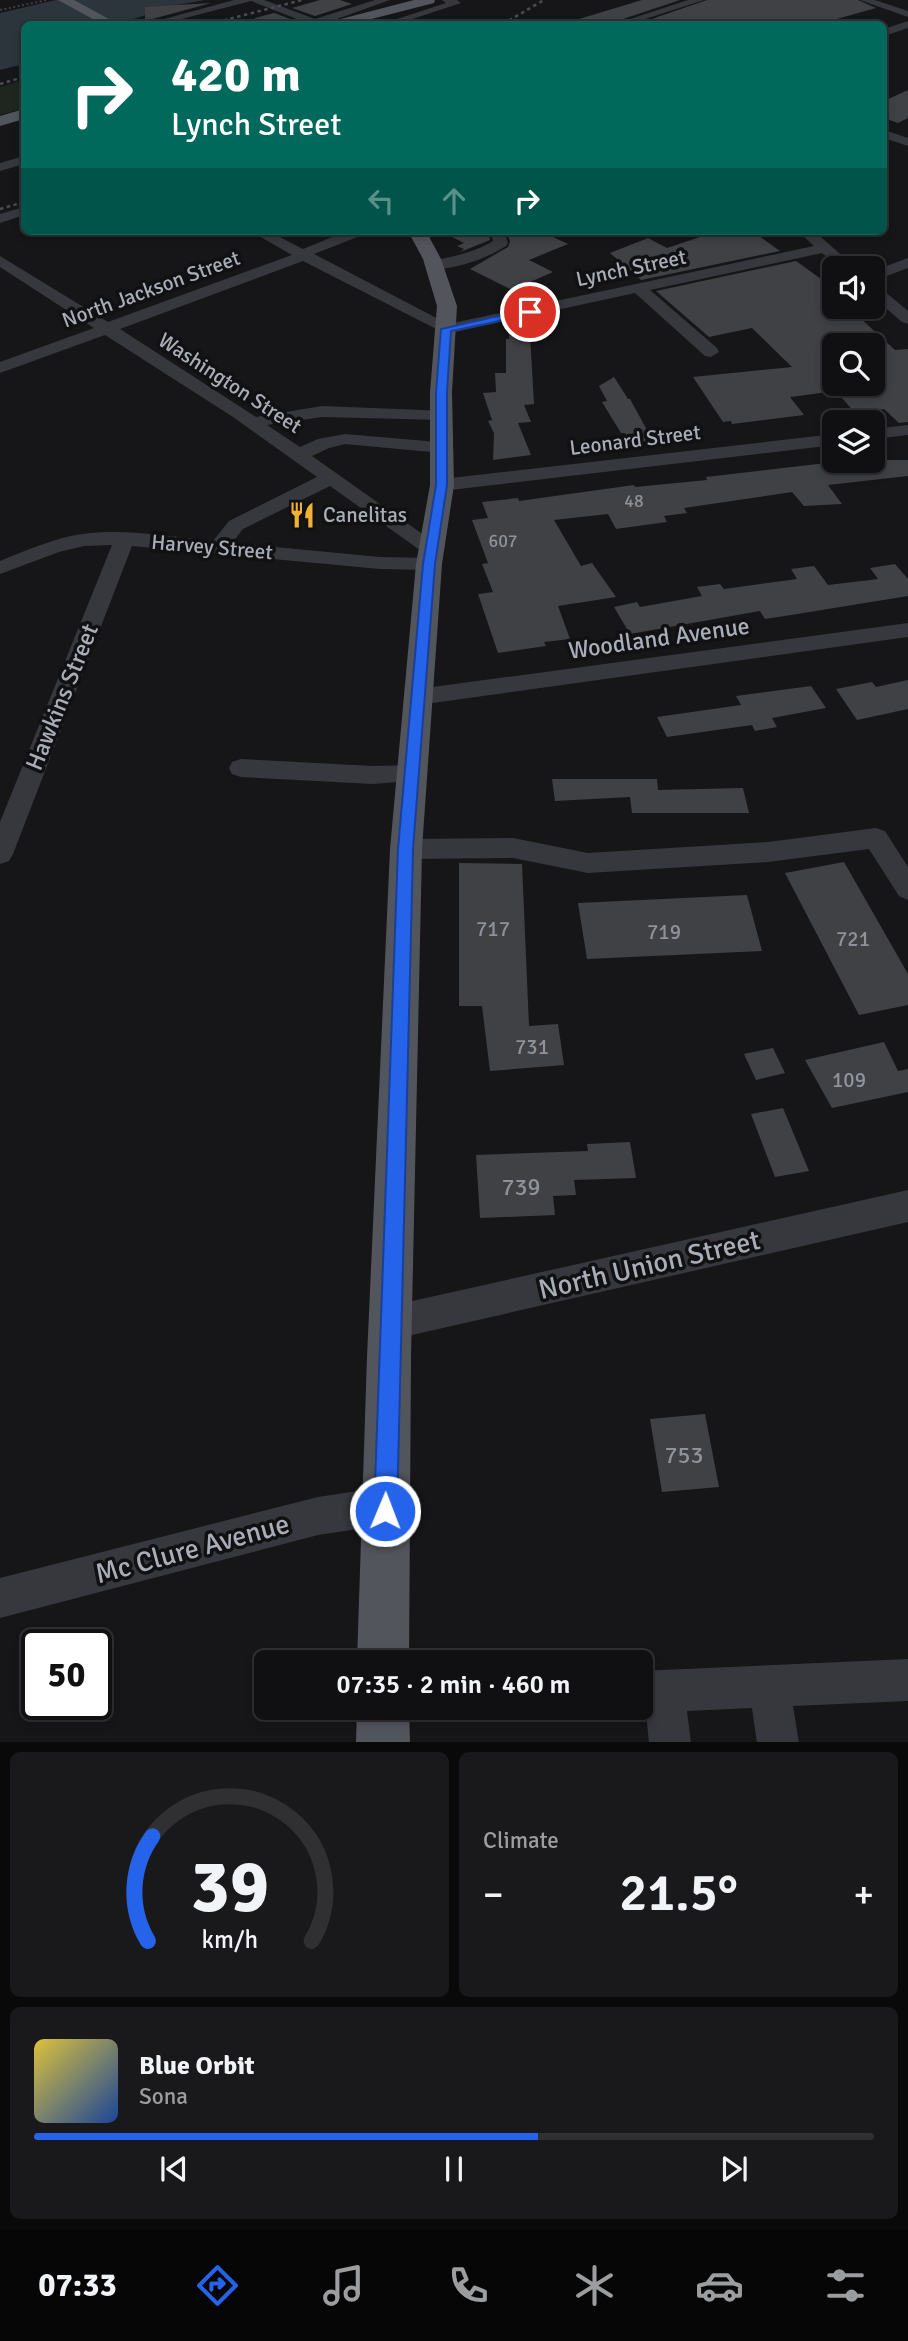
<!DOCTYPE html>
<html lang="en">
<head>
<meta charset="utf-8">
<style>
	body { margin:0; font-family:Signika,sans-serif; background:#19191b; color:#f1f3f6; height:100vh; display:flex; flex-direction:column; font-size:26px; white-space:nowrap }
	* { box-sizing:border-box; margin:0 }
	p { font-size:23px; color:#9c9d9f }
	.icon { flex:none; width:38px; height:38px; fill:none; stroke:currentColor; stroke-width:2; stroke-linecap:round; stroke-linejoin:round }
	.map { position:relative; height:1742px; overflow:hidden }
	.side { display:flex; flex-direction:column; gap:10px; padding:10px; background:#09090a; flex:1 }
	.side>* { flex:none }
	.hud { position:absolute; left:21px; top:21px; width:866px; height:214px; border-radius:10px; box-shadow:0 4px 10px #0003,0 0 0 2px #303032; background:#00695c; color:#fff; overflow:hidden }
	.fabs { position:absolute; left:822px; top:256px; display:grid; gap:14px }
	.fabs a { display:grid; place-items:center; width:63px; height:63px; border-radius:10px; background:#101012; box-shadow:0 4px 10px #0003,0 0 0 2px #303032; font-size:35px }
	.speed { position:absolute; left:21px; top:1629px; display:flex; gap:14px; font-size:35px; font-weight:700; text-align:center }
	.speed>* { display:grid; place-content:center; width:91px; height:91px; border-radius:50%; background:#101012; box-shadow:0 4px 10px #0003,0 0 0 2px #303032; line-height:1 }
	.speed .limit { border:4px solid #111; border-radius:10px; background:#fff; color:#111 }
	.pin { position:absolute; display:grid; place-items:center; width:60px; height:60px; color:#fff; margin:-30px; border:4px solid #fff; border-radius:50%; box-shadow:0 2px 7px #0007 }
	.me { position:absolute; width:77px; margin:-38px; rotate:1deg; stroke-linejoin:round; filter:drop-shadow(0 0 5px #0008) }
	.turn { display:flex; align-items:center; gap:24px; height:147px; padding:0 35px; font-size:32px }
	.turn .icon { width:91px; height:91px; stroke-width:2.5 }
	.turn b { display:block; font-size:49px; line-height:60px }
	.lanes { display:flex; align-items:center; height:66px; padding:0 35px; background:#0003; justify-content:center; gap:35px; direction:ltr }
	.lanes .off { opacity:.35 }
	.big { font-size:52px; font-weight:600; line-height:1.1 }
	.side .widget { flex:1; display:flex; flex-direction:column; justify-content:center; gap:10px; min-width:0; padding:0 24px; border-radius:10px; background:#19191b }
	.side .dial { align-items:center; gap:0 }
	.dial svg { height:182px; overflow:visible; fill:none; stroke:#303032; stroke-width:7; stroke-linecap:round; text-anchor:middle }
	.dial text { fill:#f1f3f6; stroke:none }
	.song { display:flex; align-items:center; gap:21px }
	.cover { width:84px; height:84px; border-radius:10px; background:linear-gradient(135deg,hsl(50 70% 55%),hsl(220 70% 35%)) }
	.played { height:7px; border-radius:4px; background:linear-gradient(90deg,#2563eb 60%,#303032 60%) }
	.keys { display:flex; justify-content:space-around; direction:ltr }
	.heat { display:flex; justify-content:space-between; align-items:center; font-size:38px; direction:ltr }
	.side .tiles { flex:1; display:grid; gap:10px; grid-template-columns:1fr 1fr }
	.widget:last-child { grid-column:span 2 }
	.trip { position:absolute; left:254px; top:1650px; width:399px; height:70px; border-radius:10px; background:#101012; box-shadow:0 4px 10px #0003,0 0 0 2px #303032; font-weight:600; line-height:70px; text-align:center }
	.dock { display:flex; height:112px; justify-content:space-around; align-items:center; background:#060607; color:#9c9d9f }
	.dock .icon { width:49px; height:49px }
	.dock .current { color:#2563eb }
	.dock b { font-size:32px; color:#f1f3f6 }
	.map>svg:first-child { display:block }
	.green { fill:#1e261f }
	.water { fill:#2c353c }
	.building { fill:#404145; fill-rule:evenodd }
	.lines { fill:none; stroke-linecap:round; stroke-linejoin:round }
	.path { stroke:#3d3f44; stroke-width:2; stroke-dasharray:2 2.5; stroke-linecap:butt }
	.minor { fill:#37383d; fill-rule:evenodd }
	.major { fill:#53555c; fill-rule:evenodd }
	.rail { stroke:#4a4c52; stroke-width:2.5; stroke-dasharray:3.5 3.5; stroke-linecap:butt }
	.route { fill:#2563eb; stroke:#184099; stroke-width:2 }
	.labels { text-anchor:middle; stroke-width:7; stroke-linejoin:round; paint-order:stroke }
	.far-number-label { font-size:18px; fill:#8e929b }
	.far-street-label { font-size:21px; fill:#a8adb8; stroke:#111113 }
	.far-poi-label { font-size:21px; fill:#a8adb8; stroke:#111113; text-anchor:start }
	.number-label { font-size:21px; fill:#8e929b }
	.street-label { font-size:24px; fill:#a8adb8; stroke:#111113 }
	.near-number-label { font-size:24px; fill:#8e929b }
	.near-street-label { font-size:28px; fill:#a8adb8; stroke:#111113 }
</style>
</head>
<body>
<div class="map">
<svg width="908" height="1743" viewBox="0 0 908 1743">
	<rect width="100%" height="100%" fill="#161618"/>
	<polygon class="green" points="24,80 24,108 0,115 0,87"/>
	<polygon class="water" points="56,0 205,0 172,6 119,24 24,24 24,64 0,70 0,13"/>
	<g class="building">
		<polygon points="320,0 340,0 352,4 315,16 292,8"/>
		<polygon points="642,0 680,0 614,22 612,24 580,24 579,19"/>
		<polygon points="707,0 858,0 876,8 819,24 637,24"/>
		<polygon points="211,3 145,21 145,7"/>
		<polygon points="274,13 304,24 256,24 255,18"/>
		<polygon points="908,90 908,118 898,123 884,118 884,101"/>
		<polygon points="440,231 488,231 490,240 460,252 464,249 457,246 464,243"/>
		<polygon points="507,231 540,231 568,244 529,260 553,272 512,290 470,269 508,247 510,242"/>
		<polygon points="718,231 725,235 752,231 780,251 641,280 610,253 648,238 667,248"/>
		<path d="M 796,261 L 828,284 L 821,286 L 835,297 L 835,306 L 847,306 L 895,350 L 908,349 L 908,422 L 899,423 L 884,409 L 855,413 L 836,391 L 790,397 L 804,415 L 732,424 L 731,421 L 723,422 L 693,377 L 792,367 L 752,328 L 709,337 L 656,291 ZM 835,345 L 873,345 L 873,383 L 835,383 Z"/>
		<polygon points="509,334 530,334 534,404 524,405 531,422 518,423 531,455 493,460 494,433 488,421 492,420 483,393 496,392 495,373 506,373 506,339 509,339"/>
		<polygon points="614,377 628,399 630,399 653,441 631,443 625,433 621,433 602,402 607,401 599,386"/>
		<polygon points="824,460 908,460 908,476 828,485 842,504 804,506 792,492 684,508 687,513 664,516 667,522 616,529 608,514 554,520 581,566 592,563 616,597 558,606 570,639 544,642 546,646 498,653 478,594 493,592 482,564 488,563 472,520 488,518 482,502 518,498 519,501 634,485 635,487 707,480 706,477 826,463"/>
		<polygon points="895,564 908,579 908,596 791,615 765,619 760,611 630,634 614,607 637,602 640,607 702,596 697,587 720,584 724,589 797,579 791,569 814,566 828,585 878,579 870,568"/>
		<polygon points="908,680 908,709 857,720 836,689 872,682 876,687"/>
		<polygon points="811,686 826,708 772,718 777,727 755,731 752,725 667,737 657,717 741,705 736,696"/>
		<polygon points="552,779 657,779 658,790 743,788 749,813 632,813 630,797 555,801"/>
		<polygon points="844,862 908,974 908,1005 859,1015 785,873"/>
		<polygon points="459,863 522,864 529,1026 558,1024 564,1065 490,1071 482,1006 459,1006"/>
		<polygon points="747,895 762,951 587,959 578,903"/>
		<polygon points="884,1042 898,1071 908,1069 908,1092 832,1108 805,1060"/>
		<polygon points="773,1048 785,1073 756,1080 744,1054"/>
		<polygon points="783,1108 809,1171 775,1177 751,1114"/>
		<polygon points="630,1142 636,1178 574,1180 576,1195 553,1196 555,1215 480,1218 476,1155 588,1151 587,1144"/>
		<polygon points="705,1414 719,1487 662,1492 650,1419"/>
	</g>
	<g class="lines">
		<polyline class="path" points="0,10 47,0"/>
		<g class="minor">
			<polygon points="234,0 264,0 315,19 375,0 390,0 323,24 310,24 251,1 162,24 146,24"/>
			<polygon points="442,0 457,0 461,3 397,24 382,24 446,3"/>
			<polygon points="688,0 704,0 630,24 615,24"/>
			<polygon points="860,0 875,0 908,11 908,17"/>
			<polygon points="908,21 908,28 884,36 884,29"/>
			<polygon points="884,130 908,138 908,146 884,138"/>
			<polygon points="24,156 24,164 0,171 0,163"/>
			<polygon points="24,207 24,215 0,223 0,214"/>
			<path d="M 250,231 L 268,231 L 303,249 L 347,231 L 361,231 L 360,236 L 314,254 L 448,324 L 814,246 L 798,231 L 814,231 L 856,268 L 840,268 L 822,253 L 650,290 L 717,348 L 719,352 L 711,357 L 705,356 L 635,293 L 446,334 L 303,261 L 120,329 L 256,417 L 322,406 L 448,411 L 451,415 L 442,420 L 322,417 L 267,425 L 300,447 L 318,439 L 345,434 L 449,443 L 451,447 L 442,453 L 345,444 L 329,448 L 312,456 L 438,545 L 441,549 L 438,553 L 424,553 L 330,486 L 243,529 L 232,543 L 380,557 L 429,558 L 436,559 L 439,564 L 436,569 L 429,570 L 380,569 L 132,546 L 13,854 L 9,861 L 0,864 L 0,822 L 112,545 L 84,546 L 59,552 L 0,574 L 0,561 C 27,550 54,538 83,534 C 125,528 171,537 213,541 L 229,521 L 317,477 L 233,417 L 105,335 L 0,373 L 0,362 L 94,328 L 0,267 L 0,256 L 108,322 L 292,255 Z"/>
			<path d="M 490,231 L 504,231 L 508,243 L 506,246 C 484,260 460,267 434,270 L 426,265 L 429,262 C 452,256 472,254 493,241 Z"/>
			<polygon points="908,258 908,268 873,281 873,271"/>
			<polygon points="873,284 878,286 908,311 908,324 902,322 873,297"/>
			<polygon points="908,425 908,435 873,439 873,429"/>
			<polygon points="835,434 835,445 442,491 432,485 442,479"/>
			<polygon points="908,623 908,637 418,705 410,703 406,697 410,691 418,689"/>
			<polygon points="241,759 373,766 413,765 422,768 425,774 422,780 373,784 241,777 232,774 229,768 232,762"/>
			<polygon points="876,828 885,831 908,867 908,900 899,896 869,849 768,862 588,873 513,858 406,859 397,856 393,849 397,842 406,839 513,838 588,853 768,842"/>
			<polygon points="908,1190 908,1222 390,1340 378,1335 373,1323 378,1311 390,1306"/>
			<polygon points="358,1491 385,1492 398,1498 404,1511 398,1524 385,1530 358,1529 318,1535 0,1618 0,1578 318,1497"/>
			<polygon points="908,1659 908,1701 793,1706 799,1743 757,1743 752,1708 687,1711 691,1743 649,1743 646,1712 629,1708 640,1708 640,1671"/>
		</g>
		<g class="major">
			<polygon points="58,0 74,0 118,24 102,24"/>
			<polygon points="414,0 435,0 434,3 352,24 331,24 333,21"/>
			<polygon points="24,109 24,119 0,126 0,116"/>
			<polygon points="408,231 426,231 441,259 457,306 452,392 454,485 442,564 422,849 411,1357 409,1662 357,1662 367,1357 390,849 416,564 430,485 430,392 437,306 423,259"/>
			<polygon points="357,1708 409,1708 410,1743 356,1743"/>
		</g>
		<g class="rail">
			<polyline points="210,24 302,0"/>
			<polyline points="503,24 544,0"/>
			<polyline points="0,84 24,77"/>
			<polyline points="0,209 24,202"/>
		</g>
	</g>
	<polygon class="route" points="530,309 533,310 533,314 451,331 447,392 447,485 435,564 413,849 397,1511 393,1519 385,1523 377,1519 374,1511 398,849 423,564 436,485 436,392 441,329"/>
	<defs>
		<g id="restaurant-bare" transform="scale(2.1)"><path d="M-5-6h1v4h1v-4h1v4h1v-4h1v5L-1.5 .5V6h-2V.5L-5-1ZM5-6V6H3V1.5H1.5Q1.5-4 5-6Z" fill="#f2b134" stroke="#111113" stroke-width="2.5" paint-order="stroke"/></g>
	</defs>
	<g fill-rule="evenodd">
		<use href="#restaurant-bare" x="302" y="515"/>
	</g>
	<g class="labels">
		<g class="far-number-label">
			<text x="634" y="507">48</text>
			<text x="503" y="547">607</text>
		</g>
		<g class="far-street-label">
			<text transform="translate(631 268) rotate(-12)" y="7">Lynch Street</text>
			<text transform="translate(151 289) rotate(-20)" y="7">North Jackson Street</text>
			<text transform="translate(230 383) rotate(33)" y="7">Washington Street</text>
			<text transform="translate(635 440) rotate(-7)" y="7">Leonard Street</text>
			<text transform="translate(212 547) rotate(5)" y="7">Harvey Street</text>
		</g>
		<g class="far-poi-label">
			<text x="323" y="522">Canelitas</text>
		</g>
		<g class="number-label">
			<text x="493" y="936">717</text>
			<text x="664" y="939">719</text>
			<text x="853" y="946">721</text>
			<text x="532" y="1054">731</text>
			<text x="849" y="1087">109</text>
		</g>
		<g class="street-label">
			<text transform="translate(659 638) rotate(-8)" y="8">Woodland Avenue</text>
			<text transform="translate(62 697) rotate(-68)" y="8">Hawkins Street</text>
		</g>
		<g class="near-number-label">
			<text x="521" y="1195">739</text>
			<text x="684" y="1463">753</text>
		</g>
		<g class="near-street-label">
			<text transform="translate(649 1264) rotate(-13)" y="10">North Union Street</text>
			<text transform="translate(192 1548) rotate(-15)" y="10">Mc Clure Avenue</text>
		</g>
	</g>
</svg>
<div class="fabs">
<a><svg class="icon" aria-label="sound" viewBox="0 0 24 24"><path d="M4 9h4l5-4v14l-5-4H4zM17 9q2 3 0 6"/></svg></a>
<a><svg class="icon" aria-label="search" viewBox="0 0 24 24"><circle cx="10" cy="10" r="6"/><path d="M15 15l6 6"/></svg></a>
<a><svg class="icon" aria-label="layers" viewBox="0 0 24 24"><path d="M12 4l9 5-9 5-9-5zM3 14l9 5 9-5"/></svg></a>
</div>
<div class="speed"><div class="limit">50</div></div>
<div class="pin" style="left:530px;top:312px;background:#d93025"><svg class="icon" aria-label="arrive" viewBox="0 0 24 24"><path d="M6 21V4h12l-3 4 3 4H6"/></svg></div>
<svg class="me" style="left:385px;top:1511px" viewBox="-20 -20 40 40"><circle r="17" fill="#2563eb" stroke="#fff" stroke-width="3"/><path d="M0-11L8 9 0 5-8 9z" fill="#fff"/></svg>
<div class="trip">07:35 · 2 min · 460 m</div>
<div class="hud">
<div class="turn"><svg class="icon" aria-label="right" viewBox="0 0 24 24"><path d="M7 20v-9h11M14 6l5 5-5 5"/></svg><div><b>420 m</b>Lynch Street</div></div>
<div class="lanes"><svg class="icon off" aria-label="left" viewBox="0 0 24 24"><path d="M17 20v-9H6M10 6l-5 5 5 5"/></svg><svg class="icon off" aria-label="ahead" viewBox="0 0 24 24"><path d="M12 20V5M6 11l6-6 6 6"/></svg><svg class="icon" aria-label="right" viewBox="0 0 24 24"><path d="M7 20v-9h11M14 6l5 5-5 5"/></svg></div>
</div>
</div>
<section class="side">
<div class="tiles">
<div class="widget dial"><svg viewBox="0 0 100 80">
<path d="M14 69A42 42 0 1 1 86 69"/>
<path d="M14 69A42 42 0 0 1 16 23" stroke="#2563eb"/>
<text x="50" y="56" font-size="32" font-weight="700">39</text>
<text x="50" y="72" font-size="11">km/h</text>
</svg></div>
<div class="widget"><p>Climate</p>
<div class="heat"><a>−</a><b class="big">21.5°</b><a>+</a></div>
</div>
<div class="widget">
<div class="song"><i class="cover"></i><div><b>Blue Orbit</b><p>Sona</p></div></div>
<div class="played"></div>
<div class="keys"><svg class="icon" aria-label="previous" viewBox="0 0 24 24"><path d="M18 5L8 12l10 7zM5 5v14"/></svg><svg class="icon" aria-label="pause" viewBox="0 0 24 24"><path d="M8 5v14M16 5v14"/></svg><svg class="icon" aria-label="next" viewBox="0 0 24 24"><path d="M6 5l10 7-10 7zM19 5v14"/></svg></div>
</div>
</div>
</section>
<nav class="dock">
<b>07:33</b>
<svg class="icon current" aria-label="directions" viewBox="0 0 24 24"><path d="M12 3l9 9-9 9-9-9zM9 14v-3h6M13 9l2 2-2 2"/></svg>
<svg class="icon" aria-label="music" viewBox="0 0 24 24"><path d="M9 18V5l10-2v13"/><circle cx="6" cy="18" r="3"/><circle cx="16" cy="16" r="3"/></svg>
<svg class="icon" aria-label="phone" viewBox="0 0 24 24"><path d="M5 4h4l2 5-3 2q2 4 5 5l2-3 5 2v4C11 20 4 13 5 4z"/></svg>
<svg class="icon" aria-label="climate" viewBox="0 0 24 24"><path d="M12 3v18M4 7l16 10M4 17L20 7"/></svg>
<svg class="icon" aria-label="car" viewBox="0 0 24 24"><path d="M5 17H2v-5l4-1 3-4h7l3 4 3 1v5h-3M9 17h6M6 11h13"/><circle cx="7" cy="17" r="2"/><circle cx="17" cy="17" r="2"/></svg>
<svg class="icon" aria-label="filters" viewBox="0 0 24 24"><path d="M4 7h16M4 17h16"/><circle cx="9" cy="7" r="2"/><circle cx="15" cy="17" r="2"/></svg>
</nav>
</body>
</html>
